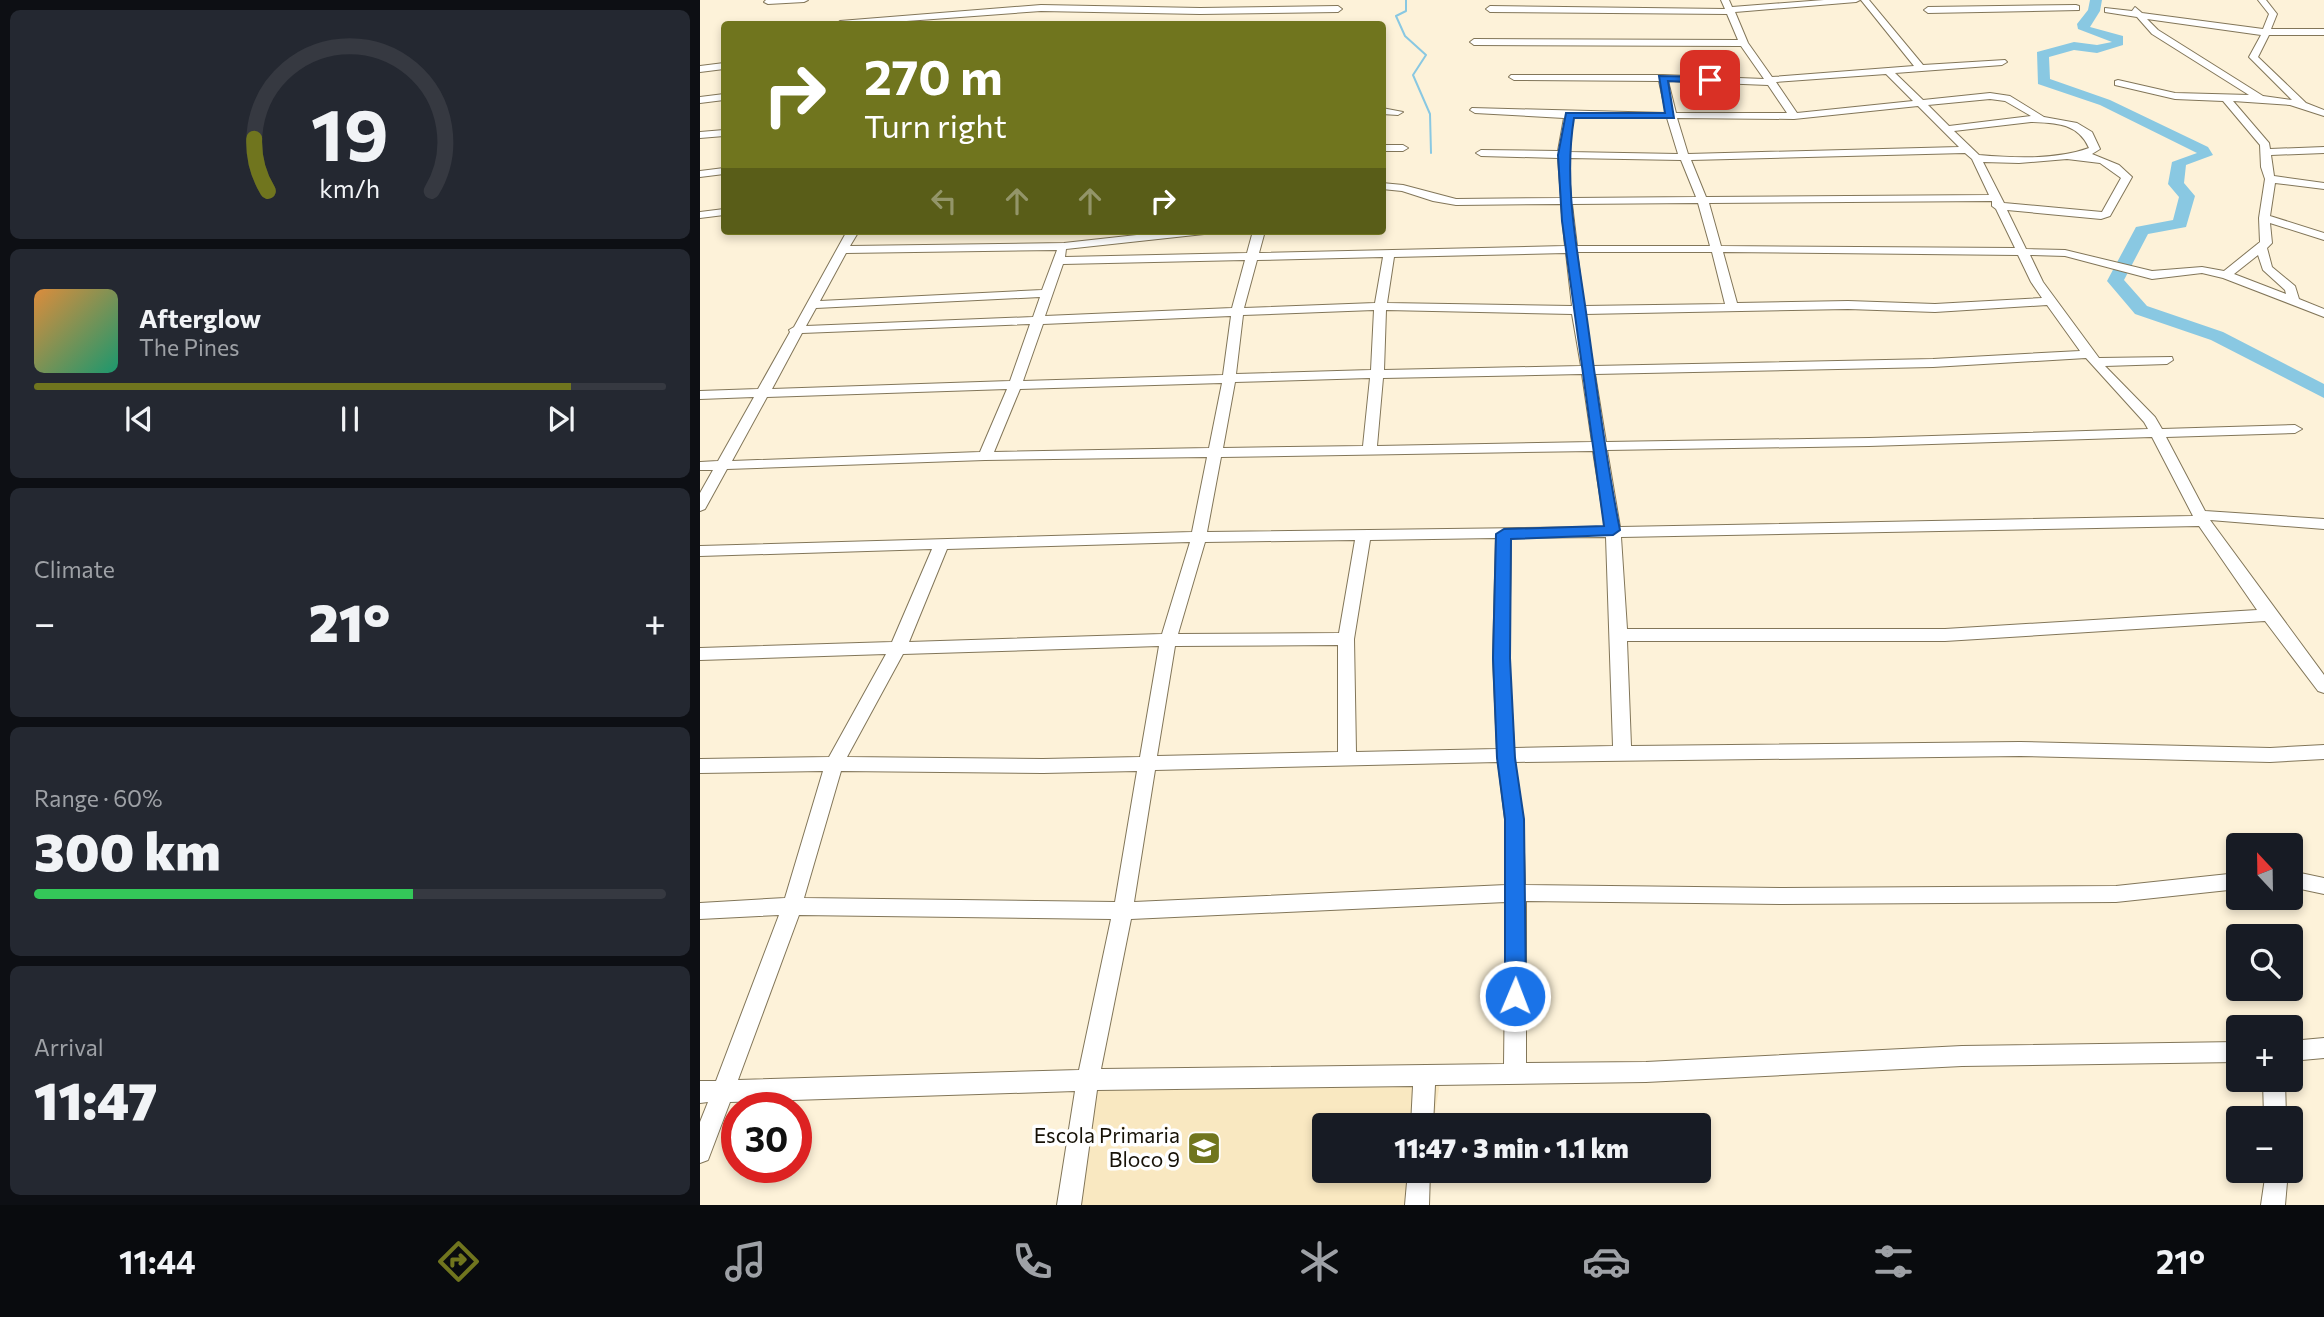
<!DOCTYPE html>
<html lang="en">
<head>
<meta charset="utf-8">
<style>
	body { margin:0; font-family:Commissioner,sans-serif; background:#242831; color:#f1f3f6; height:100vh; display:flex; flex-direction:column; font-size:26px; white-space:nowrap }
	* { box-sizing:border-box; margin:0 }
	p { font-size:23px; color:#9ea1a6 }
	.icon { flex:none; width:38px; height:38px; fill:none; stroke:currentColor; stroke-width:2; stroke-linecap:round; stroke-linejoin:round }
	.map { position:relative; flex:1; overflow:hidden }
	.details { display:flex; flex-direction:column; gap:10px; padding:10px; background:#0d0f14; width:700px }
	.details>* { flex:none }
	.banner { position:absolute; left:21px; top:21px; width:665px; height:214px; border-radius:7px; box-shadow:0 4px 10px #0003; background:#70751e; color:#fff; overflow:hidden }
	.needle { width:46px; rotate:338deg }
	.tools { position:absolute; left:1526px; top:833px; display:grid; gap:14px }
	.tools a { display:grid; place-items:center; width:77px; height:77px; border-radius:7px; background:#171b24; box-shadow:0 4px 10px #0003; font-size:35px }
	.speed { position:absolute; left:21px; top:1092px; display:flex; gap:14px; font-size:35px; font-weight:700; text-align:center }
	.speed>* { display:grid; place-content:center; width:91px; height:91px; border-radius:50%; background:#171b24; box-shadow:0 4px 10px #0003; line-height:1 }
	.speed .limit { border:10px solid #d22; background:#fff; color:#111 }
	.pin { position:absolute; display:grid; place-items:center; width:60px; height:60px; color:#fff; margin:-30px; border-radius:14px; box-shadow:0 4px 10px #0006 }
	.me { position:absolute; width:77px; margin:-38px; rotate:1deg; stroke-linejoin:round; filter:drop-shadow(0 0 5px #0008) }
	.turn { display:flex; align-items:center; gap:24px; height:147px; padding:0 28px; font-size:32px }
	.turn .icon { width:91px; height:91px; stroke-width:2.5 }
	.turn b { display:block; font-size:49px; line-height:60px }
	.lanes { display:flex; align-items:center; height:66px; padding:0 28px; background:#0003; justify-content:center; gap:35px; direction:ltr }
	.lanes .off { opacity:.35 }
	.big { font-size:52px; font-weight:800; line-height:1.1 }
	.details .tile { flex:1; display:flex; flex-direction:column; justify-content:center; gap:10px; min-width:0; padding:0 24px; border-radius:10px; background:#242831 }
	.details .dial { align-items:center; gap:0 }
	.dial svg { height:182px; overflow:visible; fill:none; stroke:#363941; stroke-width:7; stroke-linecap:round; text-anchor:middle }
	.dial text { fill:#f1f3f6; stroke:none }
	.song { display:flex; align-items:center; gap:21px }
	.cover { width:84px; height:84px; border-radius:10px; background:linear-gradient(135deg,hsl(30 70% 55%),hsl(160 70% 35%)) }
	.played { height:7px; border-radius:4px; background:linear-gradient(90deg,#70751e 85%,#363941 85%) }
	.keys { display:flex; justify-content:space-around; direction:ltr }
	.heat { display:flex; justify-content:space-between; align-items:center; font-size:38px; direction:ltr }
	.charge { height:10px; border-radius:5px; background:linear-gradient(90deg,#34c759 60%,#363941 0) }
	.trip { position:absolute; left:612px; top:1113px; width:399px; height:70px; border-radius:7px; background:#171b24; box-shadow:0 4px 10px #0003; font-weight:800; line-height:70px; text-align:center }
	.menu { display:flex; height:112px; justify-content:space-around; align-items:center; background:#090b0e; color:#9ea1a6 }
	.menu .icon { width:49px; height:49px }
	.menu .current { color:#70751e }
	.menu b { font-size:32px; color:#f1f3f6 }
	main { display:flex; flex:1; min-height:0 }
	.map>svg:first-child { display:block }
	.built { fill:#f9e8c1 }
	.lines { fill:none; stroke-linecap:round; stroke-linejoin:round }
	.stream { stroke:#89c8e2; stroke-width:2 }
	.river { fill:#89c8e2; fill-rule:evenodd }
	.minor-casing { stroke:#827659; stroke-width:2 }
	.minor { fill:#fff; fill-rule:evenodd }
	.route { fill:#1a73e8; stroke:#114b97; stroke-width:2 }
	.labels { text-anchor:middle; stroke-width:7; stroke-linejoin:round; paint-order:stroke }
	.near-poi-label { font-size:21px; fill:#161106; stroke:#fff; text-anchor:end }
</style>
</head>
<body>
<main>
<section class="details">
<div class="tile dial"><svg viewBox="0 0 100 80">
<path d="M14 69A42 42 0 1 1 86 69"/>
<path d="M14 69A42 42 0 0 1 8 46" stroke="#70751e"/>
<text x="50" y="56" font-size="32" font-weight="700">19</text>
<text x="50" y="72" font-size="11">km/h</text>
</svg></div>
<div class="tile">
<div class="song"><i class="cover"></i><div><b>Afterglow</b><p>The Pines</p></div></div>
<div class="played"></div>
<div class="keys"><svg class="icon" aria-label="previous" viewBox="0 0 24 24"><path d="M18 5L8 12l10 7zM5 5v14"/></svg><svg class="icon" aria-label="pause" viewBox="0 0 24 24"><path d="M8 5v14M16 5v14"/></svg><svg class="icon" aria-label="next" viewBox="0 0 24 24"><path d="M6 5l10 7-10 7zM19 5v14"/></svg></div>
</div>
<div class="tile"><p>Climate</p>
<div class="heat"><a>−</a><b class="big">21°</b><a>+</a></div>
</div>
<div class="tile"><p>Range · 60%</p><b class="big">300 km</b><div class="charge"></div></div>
<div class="tile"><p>Arrival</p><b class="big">11:47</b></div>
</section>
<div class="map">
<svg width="1624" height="1205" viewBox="0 0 1624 1205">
	<rect width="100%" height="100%" fill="#fdf2d9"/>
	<polygon class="built" points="743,1065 733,1125 625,1125 625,1171 726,1171 720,1205 375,1205 395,1072"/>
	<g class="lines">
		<polyline class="stream" points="706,0 706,11 696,16 705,36 726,55 713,75 730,114 731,153"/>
		<polygon class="river" points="1390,0 1402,0 1400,11 1390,27 1423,36 1423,45 1397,53 1374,50 1349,57 1350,79 1410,100 1508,147 1513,155 1486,165 1484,183 1495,196 1486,227 1448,234 1424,280 1447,306 1523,332 1624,384 1624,398 1511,340 1435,314 1407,281 1436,227 1473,220 1479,197 1468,184 1472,162 1497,153 1400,105 1338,84 1337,52 1374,42 1397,45 1412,42 1378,29 1377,24 1388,10"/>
		<g class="minor-casing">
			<g id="minor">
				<polygon points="66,0 108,0 104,2 68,4 64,2"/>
				<path d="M 1021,0 L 1029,0 L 1032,7 L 1124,0 L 1160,0 L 1156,2 L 1035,12 L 1048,43 L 1072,77 L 1214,66 L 1161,0 L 1169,0 L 1223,65 L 1305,60 L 1307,62 L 1302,65 L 1195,73 L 1223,100 L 1290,93 L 1310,96 L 1344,117 L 1377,123 L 1392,132 L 1400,149 L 1392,154 L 1419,165 L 1432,177 L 1410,216 L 1401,219 L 1307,210 L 1326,249 L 1365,250 L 1452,271 L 1502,267 L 1524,271 L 1560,242 L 1559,218 L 1565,179 L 1561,167 L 1560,145 L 1523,101 L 1475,99 L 1415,85 L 1415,81 L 1418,80 L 1475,93 L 1549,95 L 1452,34 L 1437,17 L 1405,12 L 1405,8 L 1432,11 L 1435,7 L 1442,13 L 1563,29 L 1569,14 L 1558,0 L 1566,0 L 1577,14 L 1571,29 L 1624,29 L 1624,35 L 1569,35 L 1558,57 L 1606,103 L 1624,110 L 1624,116 L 1590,105 L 1533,101 L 1569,143 L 1570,149 L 1624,147 L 1624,153 L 1571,155 L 1574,176 L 1624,183 L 1624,189 L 1575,183 L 1570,216 L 1624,233 L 1624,240 L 1570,223 L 1572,243 L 1567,248 L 1572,267 L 1595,286 L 1599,299 L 1624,309 L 1624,317 L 1523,278 L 1502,273 L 1452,279 L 1365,256 L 1330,255 L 1343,282 L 1399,358 L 1472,357 L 1473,360 L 1467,364 L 1405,366 L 1455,417 L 1462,429 L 1595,425 L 1602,429 L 1595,433 L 1466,437 L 1505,511 L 1624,519 L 1624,529 L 1510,520 L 1624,675 L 1624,693 L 1618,691 L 1565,621 L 1245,641 L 927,641 L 931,746 L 1320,742 L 1570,748 L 1624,745 L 1624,759 L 1570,762 L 1320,756 L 815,762 L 823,819 L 825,885 L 1082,888 L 1416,886 L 1538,873 L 1538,889 L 1416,902 L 1082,904 L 826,901 L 826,1063 L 946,1062 L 1262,1046 L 1538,1042 L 1538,1062 L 1262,1066 L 946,1082 L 735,1085 L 733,1125 L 711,1125 L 713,1086 L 397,1090 L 381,1205 L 357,1205 L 375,1091 L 30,1102 L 8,1160 L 0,1163 L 0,1122 L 8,1102 L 0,1103 L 0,1081 L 16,1081 L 79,915 L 0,919 L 0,903 L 85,898 L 123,771 L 0,773 L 0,759 L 129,757 L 186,654 L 0,660 L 0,648 L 192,642 L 232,549 L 0,556 L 0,546 L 492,532 L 507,457 L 285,460 L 27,469 L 5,509 L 0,511 L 0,493 L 13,470 L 0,470 L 0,462 L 18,461 L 54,397 L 0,399 L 0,391 L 58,389 L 90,332 L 89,330 L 94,327 L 147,231 L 159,231 L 150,246 L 364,243 L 473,231 L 510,231 L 504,234 L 366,249 L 365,257 L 547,253 L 553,231 L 565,231 L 559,253 L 865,246 L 861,204 L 756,205 L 733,201 L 702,191 L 682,189 L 682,183 L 703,185 L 756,199 L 861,198 L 858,158 L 781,156 L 776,153 L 781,150 L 858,151 L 864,118 L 775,113 L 770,110 L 772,108 L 966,113 L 959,81 L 814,80 L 809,77 L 811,75 L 963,75 L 1064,79 L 1041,46 L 774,45 L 770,42 L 774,39 L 1038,40 L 1027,14 L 790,12 L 786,9 L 790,6 L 1025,9 ZM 1447,19 L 1561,35 L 1549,57 L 1592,100 L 1563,96 L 1458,30 ZM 1186,74 L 1213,101 L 1097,113 L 1076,82 ZM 968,81 L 1068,85 L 1087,113 L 976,113 ZM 1290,99 L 1305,101 L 1331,116 L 1249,126 L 1228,105 ZM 1218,106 L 1259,147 L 988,154 L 977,118 L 1094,119 ZM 873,118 L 967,118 L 978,154 L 869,152 ZM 1331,122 C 1356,123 1378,123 1389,148 C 1356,160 1314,158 1279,155 L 1254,131 ZM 1265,153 L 1272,159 L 1289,195 L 1006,197 L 991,160 ZM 868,158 L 981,160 L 996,197 L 871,198 ZM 1367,159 L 1400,163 L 1421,178 L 1402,212 L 1304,203 L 1283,162 L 1319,163 ZM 1292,201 L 1292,206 L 1296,209 L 1315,248 L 1021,246 L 1009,203 ZM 998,203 L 1010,246 L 877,246 L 872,204 ZM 357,250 L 342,290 L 120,301 L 146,253 ZM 877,252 L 1012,252 L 1025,304 L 884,306 ZM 1023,252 L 1318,255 L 1331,282 L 1342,298 L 1235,304 L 1148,301 L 1037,303 ZM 866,253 L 872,306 L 687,303 L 694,257 ZM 1558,255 L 1563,270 L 1585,290 L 1586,294 L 1534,274 ZM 683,257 L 675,303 L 544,308 L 557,260 ZM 545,260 L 532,308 L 345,316 L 363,264 ZM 340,297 L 333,317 L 106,326 L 116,308 ZM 1347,305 L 1380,351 L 1233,359 L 893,366 L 885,314 L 1148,309 L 1235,312 ZM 674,310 L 671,370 L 536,374 L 543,315 ZM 686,310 L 872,314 L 881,366 L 684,370 ZM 531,316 L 523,375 L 323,381 L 343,324 ZM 330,324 L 310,381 L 72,389 L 102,333 ZM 1386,358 L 1444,422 L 1448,429 L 1169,438 L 906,442 L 895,374 L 1233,367 ZM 882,374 L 892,442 L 677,446 L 683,378 ZM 670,378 L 663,446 L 523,448 L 535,382 ZM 522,383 L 509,448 L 294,452 L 320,389 ZM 307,389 L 280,452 L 32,461 L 67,397 ZM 1452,437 L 1493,516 L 920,527 L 907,450 L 1169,446 ZM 893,451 L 905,527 L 507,532 L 521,457 ZM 1499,526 L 1557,610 L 1245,629 L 927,629 L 921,537 ZM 906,537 L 913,746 L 814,748 L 809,658 L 811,538 ZM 796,538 L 793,658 L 797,749 L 656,752 L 654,639 L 670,540 ZM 655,540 L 639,633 L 478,634 L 505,542 ZM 490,542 L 462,634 L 209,642 L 247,549 ZM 638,645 L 638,752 L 457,756 L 475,646 ZM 459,646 L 440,757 L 343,759 L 147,757 L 203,654 ZM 798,762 L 805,819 L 806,885 L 434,902 L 455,770 ZM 141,771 L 343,773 L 437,771 L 415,902 L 104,898 ZM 806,902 L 804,1064 L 401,1069 L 431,919 ZM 99,915 L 411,919 L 379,1070 L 38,1080 Z"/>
				<polygon points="341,5 500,8 638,6 642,9 638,12 500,14 341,11 166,24 136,24 140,21"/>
				<polygon points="1376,5 1379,6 1379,10 1228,13 1224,10 1228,7"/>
				<polygon points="24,63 24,69 0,72 0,66"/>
				<polygon points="24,94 24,100 0,103 0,97"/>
				<polygon points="682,108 703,112 698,115 682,114"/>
				<polygon points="24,130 24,136 0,138 0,132"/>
				<polygon points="682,145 703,145 708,148 703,151 682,151"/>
				<polygon points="24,168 24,174 0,177 0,171"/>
				<polygon points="24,209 24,215 0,218 0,212"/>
				<polygon points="1591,871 1624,878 1624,894 1591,887"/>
				<polygon points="1624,1038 1624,1058 1591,1061 1591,1041"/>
				<polygon points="1563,1080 1585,1080 1586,1118 1564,1118"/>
				<polygon points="708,1171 730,1171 729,1205 705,1205"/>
				<polygon points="1566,1171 1588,1171 1585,1205 1561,1205"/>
			</g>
		</g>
		<use href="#minor" class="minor"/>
	</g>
	<path class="route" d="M 959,76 L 1010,77 L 1015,80 L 1010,83 L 968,81 L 974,118 L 874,118 C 863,185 878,253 887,319 C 897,390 906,461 920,530 L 913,535 L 811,539 L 810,658 L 815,758 L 824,819 L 826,996 L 823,1002 L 815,1005 L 808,1002 L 805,996 L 805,819 L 797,758 L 793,658 L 796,534 L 804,529 L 904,526 L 862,221 L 858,155 L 866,113 L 965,113 Z"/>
	<defs>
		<g id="school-square" transform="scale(1.75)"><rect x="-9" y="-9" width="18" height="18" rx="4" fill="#70751e" stroke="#fff"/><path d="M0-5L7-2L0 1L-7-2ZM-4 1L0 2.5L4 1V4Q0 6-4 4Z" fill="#fff"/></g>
	</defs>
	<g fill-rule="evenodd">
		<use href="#school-square" x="504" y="1148"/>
	</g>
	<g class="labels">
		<g class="near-poi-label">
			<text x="480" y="1143">Escola Primaria<tspan x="480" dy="24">Bloco 9</tspan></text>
		</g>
	</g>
</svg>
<div class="tools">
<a><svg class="needle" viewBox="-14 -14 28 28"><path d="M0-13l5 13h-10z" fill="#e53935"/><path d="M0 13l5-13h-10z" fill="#9ea1a6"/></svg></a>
<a><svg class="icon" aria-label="search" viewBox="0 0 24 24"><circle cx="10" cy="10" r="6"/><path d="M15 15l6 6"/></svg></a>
<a>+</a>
<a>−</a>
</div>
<div class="speed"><div class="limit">30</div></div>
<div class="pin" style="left:1010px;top:80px;background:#d93025"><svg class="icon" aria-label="arrive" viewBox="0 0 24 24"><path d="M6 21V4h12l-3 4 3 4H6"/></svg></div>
<svg class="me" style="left:815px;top:996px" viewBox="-20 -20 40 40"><circle r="17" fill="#1a73e8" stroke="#fff" stroke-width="3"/><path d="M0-11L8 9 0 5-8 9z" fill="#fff"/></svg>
<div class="trip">11:47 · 3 min · 1.1 km</div>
<div class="banner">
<div class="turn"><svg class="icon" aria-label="right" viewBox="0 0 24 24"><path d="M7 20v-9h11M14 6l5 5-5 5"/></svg><div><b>270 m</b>Turn right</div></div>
<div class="lanes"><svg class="icon off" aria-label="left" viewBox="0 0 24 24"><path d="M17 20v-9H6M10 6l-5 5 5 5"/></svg><svg class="icon off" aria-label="ahead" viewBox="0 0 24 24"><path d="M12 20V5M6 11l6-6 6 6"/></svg><svg class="icon off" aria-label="ahead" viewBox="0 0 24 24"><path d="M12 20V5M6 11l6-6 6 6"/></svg><svg class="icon" aria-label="right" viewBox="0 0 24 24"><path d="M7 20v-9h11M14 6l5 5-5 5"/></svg></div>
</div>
</div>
</main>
<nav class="menu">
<b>11:44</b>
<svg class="icon current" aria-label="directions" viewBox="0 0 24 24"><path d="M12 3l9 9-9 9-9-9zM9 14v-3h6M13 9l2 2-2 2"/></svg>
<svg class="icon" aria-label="music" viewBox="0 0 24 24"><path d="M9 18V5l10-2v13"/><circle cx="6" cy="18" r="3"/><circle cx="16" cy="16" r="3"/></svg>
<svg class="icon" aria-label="phone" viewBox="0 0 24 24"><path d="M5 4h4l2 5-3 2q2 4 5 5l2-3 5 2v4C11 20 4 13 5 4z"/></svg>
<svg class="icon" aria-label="climate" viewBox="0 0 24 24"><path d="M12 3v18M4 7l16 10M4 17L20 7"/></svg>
<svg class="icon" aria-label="car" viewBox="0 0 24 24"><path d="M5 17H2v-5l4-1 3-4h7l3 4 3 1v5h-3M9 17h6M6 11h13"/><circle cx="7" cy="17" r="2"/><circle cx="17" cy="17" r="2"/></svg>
<svg class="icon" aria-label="filters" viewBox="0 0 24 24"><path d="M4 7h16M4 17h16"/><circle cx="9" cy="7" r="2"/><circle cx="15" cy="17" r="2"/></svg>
<b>21°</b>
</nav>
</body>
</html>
